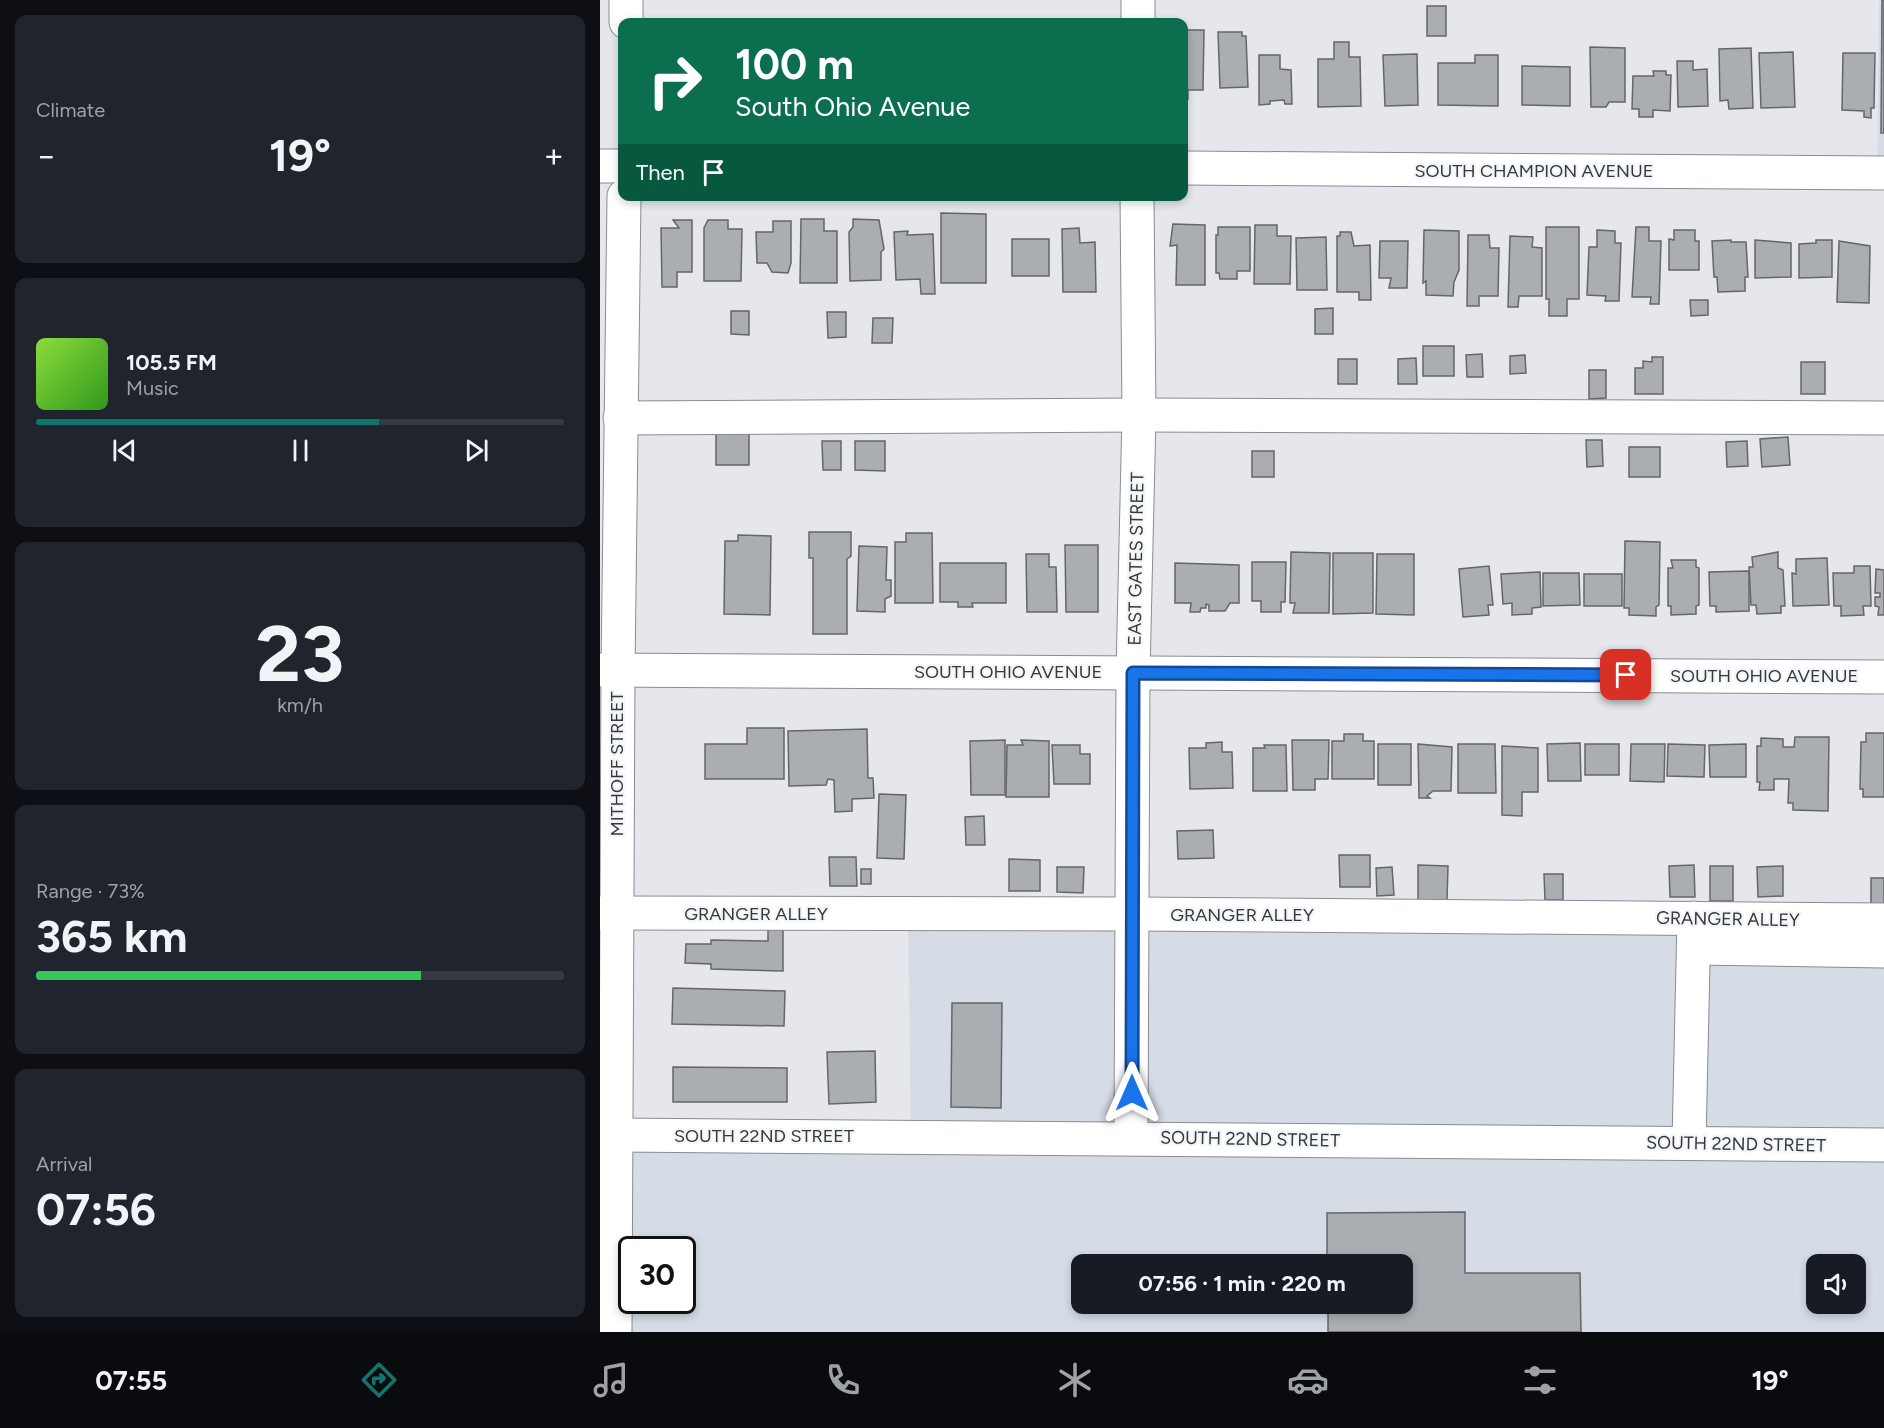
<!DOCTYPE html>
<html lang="en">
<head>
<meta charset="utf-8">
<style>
	body { margin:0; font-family:Figtree,sans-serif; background:#20242c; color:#f1f3f6; height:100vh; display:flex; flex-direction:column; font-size:22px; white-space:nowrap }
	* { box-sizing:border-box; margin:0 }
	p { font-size:20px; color:#9ea1a6 }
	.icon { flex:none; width:33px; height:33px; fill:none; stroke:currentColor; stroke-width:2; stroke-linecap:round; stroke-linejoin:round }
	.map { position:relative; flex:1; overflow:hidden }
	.details { display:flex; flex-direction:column; gap:15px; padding:15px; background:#0d0f14; width:600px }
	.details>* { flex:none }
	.banner { position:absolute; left:18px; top:18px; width:570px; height:183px; border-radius:12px; box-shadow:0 3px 9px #0003; background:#0b6e4f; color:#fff; overflow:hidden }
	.controls { position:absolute; left:1206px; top:1254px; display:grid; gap:12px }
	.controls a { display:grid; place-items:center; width:60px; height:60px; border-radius:12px; background:#171b24; box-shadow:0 3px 9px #0003; font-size:30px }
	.speed { position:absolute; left:18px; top:1236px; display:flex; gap:12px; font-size:30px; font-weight:700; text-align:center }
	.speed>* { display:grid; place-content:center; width:78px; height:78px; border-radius:50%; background:#171b24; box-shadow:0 3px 9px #0003; line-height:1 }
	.speed .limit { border:3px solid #111; border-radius:9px; background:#fff; color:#111 }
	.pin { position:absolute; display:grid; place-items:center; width:51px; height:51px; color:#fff; margin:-26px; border-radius:12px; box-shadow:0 3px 9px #0006 }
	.me { position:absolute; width:66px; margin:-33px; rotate:0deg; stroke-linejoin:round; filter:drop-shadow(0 0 4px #0008) }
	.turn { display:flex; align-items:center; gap:21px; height:126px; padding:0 18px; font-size:27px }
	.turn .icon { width:78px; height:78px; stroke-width:2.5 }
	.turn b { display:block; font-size:42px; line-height:51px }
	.then { display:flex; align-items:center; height:57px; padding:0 18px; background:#0003; gap:12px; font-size:22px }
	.big { font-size:45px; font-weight:700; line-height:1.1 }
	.details .card { flex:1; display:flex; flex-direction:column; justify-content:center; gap:9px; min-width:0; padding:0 21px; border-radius:12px; background:#20242c }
	.details .dial { align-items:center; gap:0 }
	.dial b { font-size:78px; line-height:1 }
	.song { display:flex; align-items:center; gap:18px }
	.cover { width:72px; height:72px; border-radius:9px; background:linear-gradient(135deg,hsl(90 70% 55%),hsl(110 70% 35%)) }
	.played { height:6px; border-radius:3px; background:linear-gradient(90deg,#0f766e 65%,#363941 65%) }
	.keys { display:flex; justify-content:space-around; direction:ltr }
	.heat { display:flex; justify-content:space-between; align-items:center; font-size:33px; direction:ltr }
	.charge { height:9px; border-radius:4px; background:linear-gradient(90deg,#34c759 73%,#363941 0) }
	.trip { position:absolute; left:471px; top:1254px; width:342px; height:60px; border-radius:12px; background:#171b24; box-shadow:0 3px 9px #0003; font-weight:700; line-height:60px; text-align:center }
	.menu { display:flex; height:96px; justify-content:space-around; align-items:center; background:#090b0e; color:#9ea1a6 }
	.menu .icon { width:42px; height:42px }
	.menu .selected { color:#0f766e }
	.menu b { font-size:27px; color:#f1f3f6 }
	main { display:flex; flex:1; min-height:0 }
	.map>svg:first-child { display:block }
	.built { fill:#d5dce6; fill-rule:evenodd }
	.building { fill:#aaadb1; stroke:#64666a; stroke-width:1.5 }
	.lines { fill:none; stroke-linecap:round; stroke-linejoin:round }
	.minor-casing { stroke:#898c90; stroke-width:35 }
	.minor { stroke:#fff; stroke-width:33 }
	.route-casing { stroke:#114b97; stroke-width:15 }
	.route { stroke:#1a73e8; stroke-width:10 }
	.labels { text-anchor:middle; stroke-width:4.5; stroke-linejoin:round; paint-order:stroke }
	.street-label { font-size:18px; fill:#363839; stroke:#f2f5f9 }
</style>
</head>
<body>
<main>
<section class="details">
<div class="card"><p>Climate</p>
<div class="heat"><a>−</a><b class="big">19°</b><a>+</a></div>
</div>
<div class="card">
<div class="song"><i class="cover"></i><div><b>105.5 FM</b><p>Music</p></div></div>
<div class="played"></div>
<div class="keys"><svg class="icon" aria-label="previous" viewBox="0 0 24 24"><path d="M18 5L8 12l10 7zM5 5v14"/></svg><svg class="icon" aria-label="pause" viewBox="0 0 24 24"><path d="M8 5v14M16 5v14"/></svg><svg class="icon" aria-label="next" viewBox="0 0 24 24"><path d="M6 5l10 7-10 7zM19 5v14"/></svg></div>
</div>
<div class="card dial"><b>23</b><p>km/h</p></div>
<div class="card"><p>Range · 73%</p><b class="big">365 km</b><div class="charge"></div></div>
<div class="card"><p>Arrival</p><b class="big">07:56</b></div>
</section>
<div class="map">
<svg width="1284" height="1332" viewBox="0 0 1284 1332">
	<rect width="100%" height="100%" fill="#e5e7ec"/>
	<g class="built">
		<polygon points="1279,0 1284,0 1284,176 1277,176"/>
		<path d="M 308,910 L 1284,918 L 1284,1332 L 12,1332 L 17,1136 L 311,1139 ZM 32,1250 L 82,1250 L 82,1300 L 32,1300 ZM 482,1264 L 802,1264 L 802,1304 L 482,1304 ZM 1216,1264 L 1256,1264 L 1256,1304 L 1216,1304 Z"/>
	</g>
	<g class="building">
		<polygon points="1282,0 1284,0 1284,133 1281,133"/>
		<rect x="827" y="6" width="19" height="30"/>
		<polygon points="584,30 604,30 603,90 588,90 588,99 584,99"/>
		<polygon points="618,32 642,32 642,36 646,36 648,87 620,88"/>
		<polygon points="734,42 749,42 749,57 760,57 761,106 718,107 718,59 734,59"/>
		<polygon points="990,47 1025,48 1025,102 1009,102 1006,107 991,107"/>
		<polygon points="1151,48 1153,108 1129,109 1128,100 1120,101 1119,49"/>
		<polygon points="1193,52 1195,107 1161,108 1159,53"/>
		<polygon points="1243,53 1275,53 1274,108 1271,108 1271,118 1264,117 1264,111 1242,110"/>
		<polygon points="817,54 818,105 785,106 783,55"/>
		<polygon points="659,55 680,55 680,69 691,70 692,104 685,104 684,100 670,101 670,104 659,105"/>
		<polygon points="875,55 898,55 898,106 838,105 838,63 875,63"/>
		<polygon points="1077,61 1093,61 1093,70 1107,69 1108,106 1078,107"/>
		<polygon points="922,66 970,67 970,106 922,105"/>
		<polygon points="1053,71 1066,71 1066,75 1071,75 1070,111 1053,110 1053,117 1039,117 1039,109 1032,109 1033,76 1054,76"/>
		<polygon points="341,213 386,214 386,283 341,283"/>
		<polygon points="201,219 224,219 224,231 237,231 237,283 200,283"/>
		<polygon points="253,219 279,220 284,249 281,252 281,280 250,281 249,232 253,227"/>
		<polygon points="73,220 92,220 92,272 77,272 77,287 62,287 61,228 79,228"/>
		<polygon points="108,220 128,220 128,229 142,229 141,281 104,281 104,228"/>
		<polygon points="173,221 191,221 191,263 188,273 172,272 167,263 157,263 156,232 173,232"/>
		<polygon points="573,224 605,225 605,285 576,285 577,245 570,246"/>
		<polygon points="655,225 677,225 677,236 691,236 690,284 654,284"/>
		<polygon points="618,227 650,227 650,271 637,271 637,279 620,279 619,273 616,273 616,235 618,235"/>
		<polygon points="946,227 979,227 979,299 967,299 967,316 949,316 949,299 946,299"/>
		<polygon points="1036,227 1049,227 1049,241 1061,241 1059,304 1050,304 1051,297 1032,297"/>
		<polygon points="479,228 480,243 495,242 496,292 463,292 462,229"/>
		<polygon points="824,230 859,231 859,270 854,282 853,296 826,295 826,281 823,283"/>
		<polygon points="997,230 1015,231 1015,243 1021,243 1019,301 1005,301 1006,296 987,295 989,247 997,247"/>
		<polygon points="1074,230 1095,230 1095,241 1099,241 1099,270 1069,270 1069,239 1074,240"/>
		<polygon points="308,231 307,235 333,234 335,294 321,294 320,279 296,280 294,232"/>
		<polygon points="740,232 751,232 754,246 770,245 771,300 759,300 759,292 737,292 737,236 740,236"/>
		<polygon points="868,235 889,235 890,248 899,248 898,296 879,296 879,306 867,306"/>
		<polygon points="910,236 933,237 932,247 942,248 942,296 919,296 918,307 908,307"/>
		<polygon points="726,237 727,290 697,290 696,238"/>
		<rect x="412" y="239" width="37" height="37"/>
		<polygon points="1131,240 1131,242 1146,242 1148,277 1145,277 1145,291 1118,292 1117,277 1114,277 1112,241"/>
		<polygon points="1155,240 1191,243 1191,277 1155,278"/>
		<polygon points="1216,240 1232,240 1232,277 1199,278 1199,244 1216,243"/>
		<polygon points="780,241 808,241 807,288 789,288 791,278 779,278"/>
		<polygon points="1239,241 1270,246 1269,303 1237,302"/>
		<polygon points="1090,300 1108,300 1108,315 1091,316"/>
		<polygon points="733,308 733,334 715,334 715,309"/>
		<polygon points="131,311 149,311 149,335 131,334"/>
		<polygon points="227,312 246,312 246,337 228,338"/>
		<polygon points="273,318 293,318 292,343 272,343"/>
		<rect x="823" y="346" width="31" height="30"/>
		<polygon points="882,354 883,377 867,377 866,355"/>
		<polygon points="925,355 926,373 910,374 910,356"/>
		<polygon points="1052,357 1063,357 1063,394 1035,394 1035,368 1043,368 1043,361 1052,362"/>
		<polygon points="816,358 817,384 798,384 798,359"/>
		<rect x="738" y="359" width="19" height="25"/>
		<rect x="1201" y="362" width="24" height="32"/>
		<polygon points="989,370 1006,370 1006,398 989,399"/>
		<rect x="116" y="433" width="33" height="32"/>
		<polygon points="1188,437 1190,465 1162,467 1160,439"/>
		<polygon points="986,440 1002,440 1003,466 987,467"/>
		<polygon points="222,441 241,441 241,470 223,470"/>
		<polygon points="255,441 285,441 285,471 255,470"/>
		<polygon points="1147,441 1148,466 1127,467 1126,442"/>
		<rect x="1029" y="447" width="31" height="30"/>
		<rect x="652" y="451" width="22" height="26"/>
		<polygon points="209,532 251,532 251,556 247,559 247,634 213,634 213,558 209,558"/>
		<polygon points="306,533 332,533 333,603 295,603 295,542 306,542"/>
		<polygon points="138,535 171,536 170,615 124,614 125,541 138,541"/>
		<polygon points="1025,541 1060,542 1059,605 1056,607 1056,616 1029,615 1029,608 1024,608"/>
		<polygon points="465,545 498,545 498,612 466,612"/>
		<polygon points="259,546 287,547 286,580 291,580 291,596 285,599 285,612 257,611"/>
		<polygon points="691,552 730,553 729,613 693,613 695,603 690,603"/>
		<polygon points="1178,552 1178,568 1183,570 1185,606 1181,606 1181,613 1157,614 1156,605 1151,605 1149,567 1153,567 1152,557"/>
		<polygon points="733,553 773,553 773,613 733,614"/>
		<polygon points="426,554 449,554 449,567 456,567 457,612 427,612"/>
		<polygon points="777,554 814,554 814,615 776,614"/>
		<polygon points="1227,558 1229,605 1193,606 1192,573 1196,574 1196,559"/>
		<polygon points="1071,560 1096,560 1096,567 1099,568 1099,605 1096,606 1096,614 1071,615 1071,606 1068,606 1068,568 1073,568"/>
		<polygon points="652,562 686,562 685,602 681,602 681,612 661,612 661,601 652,601"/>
		<polygon points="340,563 406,563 406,603 372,603 373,607 358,607 358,602 340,602"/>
		<polygon points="575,563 639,565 639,603 630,603 625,611 609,611 609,605 606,604 606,608 601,608 600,612 590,612 591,603 575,603"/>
		<polygon points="889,566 893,605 888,605 889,615 863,617 859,569"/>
		<polygon points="1254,566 1270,566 1271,606 1263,606 1264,615 1241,616 1241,606 1234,606 1233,573 1254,573"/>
		<polygon points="1276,569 1284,570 1284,615 1278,615 1279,607 1275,606 1275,597 1280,597 1280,593 1275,593"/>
		<polygon points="1149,571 1149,611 1116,612 1116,606 1110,606 1109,572"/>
		<polygon points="940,572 941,607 932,608 932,614 912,615 912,603 903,604 901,574"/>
		<polygon points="943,573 979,573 980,605 943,606"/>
		<rect x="984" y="574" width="38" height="32"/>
		<polygon points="147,728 184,728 184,779 105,779 105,744 147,744"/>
		<polygon points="267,729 268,778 273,778 274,798 252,799 252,811 235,812 234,780 228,779 226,785 189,786 188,731"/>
		<polygon points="1266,733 1284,733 1284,797 1263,797 1263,789 1260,789 1261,742 1266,742"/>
		<polygon points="744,734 763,734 763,741 774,741 774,779 732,779 732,741 744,741"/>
		<polygon points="1195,737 1229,737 1228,811 1193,810 1193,803 1188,803 1189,779 1174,779 1174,790 1159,790 1160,782 1157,782 1157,746 1161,746 1161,738 1183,739 1183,747 1194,747"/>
		<polygon points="405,740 405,795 371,795 370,741"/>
		<polygon points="421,740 449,741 449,797 406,797 407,745 423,745"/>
		<polygon points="692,740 729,740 728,779 715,779 715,790 693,790"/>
		<polygon points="622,742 622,752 632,752 633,788 590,789 589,748 606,748 606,743"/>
		<polygon points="980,743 981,781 948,781 947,744"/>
		<rect x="778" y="744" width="33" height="41"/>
		<polygon points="818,744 852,747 851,791 833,791 827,796 830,798 819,798"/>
		<polygon points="858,744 895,744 896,793 858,793"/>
		<rect x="985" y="744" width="34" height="31"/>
		<polygon points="1031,744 1065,744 1064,782 1030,781"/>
		<polygon points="1068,744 1105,745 1104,777 1067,776"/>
		<polygon points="1146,744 1146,777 1110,777 1109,745"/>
		<polygon points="452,745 480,745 480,754 490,754 490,784 454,784"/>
		<polygon points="664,745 686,745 687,791 653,791 653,748 665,748"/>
		<polygon points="902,746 938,748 938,792 922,792 922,816 902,815"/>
		<polygon points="279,794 306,795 304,859 277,858"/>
		<polygon points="384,816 385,845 366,845 365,817"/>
		<polygon points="613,830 614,858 578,859 577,831"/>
		<polygon points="739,855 770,855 770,887 740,887"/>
		<polygon points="229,857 256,857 257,886 230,886"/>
		<polygon points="409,859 440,860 440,891 409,891"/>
		<polygon points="818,865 848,866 847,900 818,900"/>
		<polygon points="1094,865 1095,897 1070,897 1069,866"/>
		<rect x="1110" y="866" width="23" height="35"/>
		<polygon points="1183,866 1183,896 1158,897 1157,867"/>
		<polygon points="457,867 484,867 483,893 457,892"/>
		<polygon points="792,867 794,895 777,896 776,868"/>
		<rect x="261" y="869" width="10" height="15"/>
		<polygon points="944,874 963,874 963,900 945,900"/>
		<polygon points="1271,878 1284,878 1284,908 1271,907"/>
		<polygon points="168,927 183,928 183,971 111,969 111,964 85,963 86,944 111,944 111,940 168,941"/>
		<polygon points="73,988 185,991 184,1026 72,1024"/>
		<polygon points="352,1003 402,1003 401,1108 351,1107"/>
		<polygon points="275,1051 276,1102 229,1104 227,1052"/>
		<polygon points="73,1067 187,1068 187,1102 73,1102"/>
		<polygon points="865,1212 865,1273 980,1273 981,1332 728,1332 728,1304 802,1304 802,1264 727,1264 727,1213"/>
	</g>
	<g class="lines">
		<g class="minor-casing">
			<g id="minor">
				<polyline points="26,22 26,0"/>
				<polyline points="538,22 538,0"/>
				<polyline points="0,166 22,166"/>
				<polyline points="584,168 1284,173"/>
				<polyline points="20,418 539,415 1284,418"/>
				<polyline points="0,670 1284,677"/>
				<polyline points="0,913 533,914 1284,920"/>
				<polyline points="1094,948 1284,951"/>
				<polyline points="17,1135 1284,1145"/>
				<polyline points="531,1137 533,673 539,415 537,196"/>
				<polyline points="1089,1143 1094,918"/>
				<polyline points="15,1332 18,670 24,196"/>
			</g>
		</g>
		<use href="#minor" class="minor"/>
	</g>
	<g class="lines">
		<g class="route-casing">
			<polyline id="route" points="532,1093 533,673 1026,675"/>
		</g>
		<use href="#route" class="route"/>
	</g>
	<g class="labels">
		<g class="street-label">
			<text x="934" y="177">SOUTH CHAMPION AVENUE</text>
			<text transform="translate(536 559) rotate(-89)" y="6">EAST GATES STREET</text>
			<text x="408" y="678">SOUTH OHIO AVENUE</text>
			<text x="1164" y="682">SOUTH OHIO AVENUE</text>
			<text transform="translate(17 764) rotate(-90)" y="6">MITHOFF STREET</text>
			<text x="156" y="920">GRANGER ALLEY</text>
			<text x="642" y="921">GRANGER ALLEY</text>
			<text transform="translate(1128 919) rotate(1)" y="6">GRANGER ALLEY</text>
			<text x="164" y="1142">SOUTH 22ND STREET</text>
			<text transform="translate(650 1139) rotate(1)" y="6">SOUTH 22ND STREET</text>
			<text transform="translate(1136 1144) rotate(1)" y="6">SOUTH 22ND STREET</text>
		</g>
	</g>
</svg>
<div class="controls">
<a><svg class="icon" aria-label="sound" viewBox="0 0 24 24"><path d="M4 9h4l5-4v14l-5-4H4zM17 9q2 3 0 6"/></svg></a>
</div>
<div class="speed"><div class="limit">30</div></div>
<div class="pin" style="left:1026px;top:675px;background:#d93025"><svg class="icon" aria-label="arrive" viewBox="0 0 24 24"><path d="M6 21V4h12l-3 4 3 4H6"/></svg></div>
<svg class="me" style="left:532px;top:1093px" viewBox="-20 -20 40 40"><path d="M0-17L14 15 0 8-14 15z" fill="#1a73e8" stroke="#fff" stroke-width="4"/></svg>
<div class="trip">07:56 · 1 min · 220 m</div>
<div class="banner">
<div class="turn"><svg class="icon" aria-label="right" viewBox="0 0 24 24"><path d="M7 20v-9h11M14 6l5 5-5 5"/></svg><div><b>100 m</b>South Ohio Avenue</div></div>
<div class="then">Then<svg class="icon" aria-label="arrive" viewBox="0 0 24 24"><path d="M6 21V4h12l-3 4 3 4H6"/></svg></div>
</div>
</div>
</main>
<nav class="menu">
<b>07:55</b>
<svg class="icon selected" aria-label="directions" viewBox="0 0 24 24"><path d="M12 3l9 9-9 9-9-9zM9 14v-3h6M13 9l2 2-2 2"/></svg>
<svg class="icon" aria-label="music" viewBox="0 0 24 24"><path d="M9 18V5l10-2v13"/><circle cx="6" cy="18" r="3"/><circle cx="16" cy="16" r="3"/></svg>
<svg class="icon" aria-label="phone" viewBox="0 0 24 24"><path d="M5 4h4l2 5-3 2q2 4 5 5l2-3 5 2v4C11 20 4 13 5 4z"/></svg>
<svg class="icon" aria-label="climate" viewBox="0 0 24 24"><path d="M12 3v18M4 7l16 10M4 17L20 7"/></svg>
<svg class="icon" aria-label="car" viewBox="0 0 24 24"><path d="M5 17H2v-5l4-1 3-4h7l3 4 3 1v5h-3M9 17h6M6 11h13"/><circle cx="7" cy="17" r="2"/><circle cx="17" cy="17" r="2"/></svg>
<svg class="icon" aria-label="filters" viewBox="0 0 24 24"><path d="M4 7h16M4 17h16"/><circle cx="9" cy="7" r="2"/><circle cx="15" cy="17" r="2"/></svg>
<b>19°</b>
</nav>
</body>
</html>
